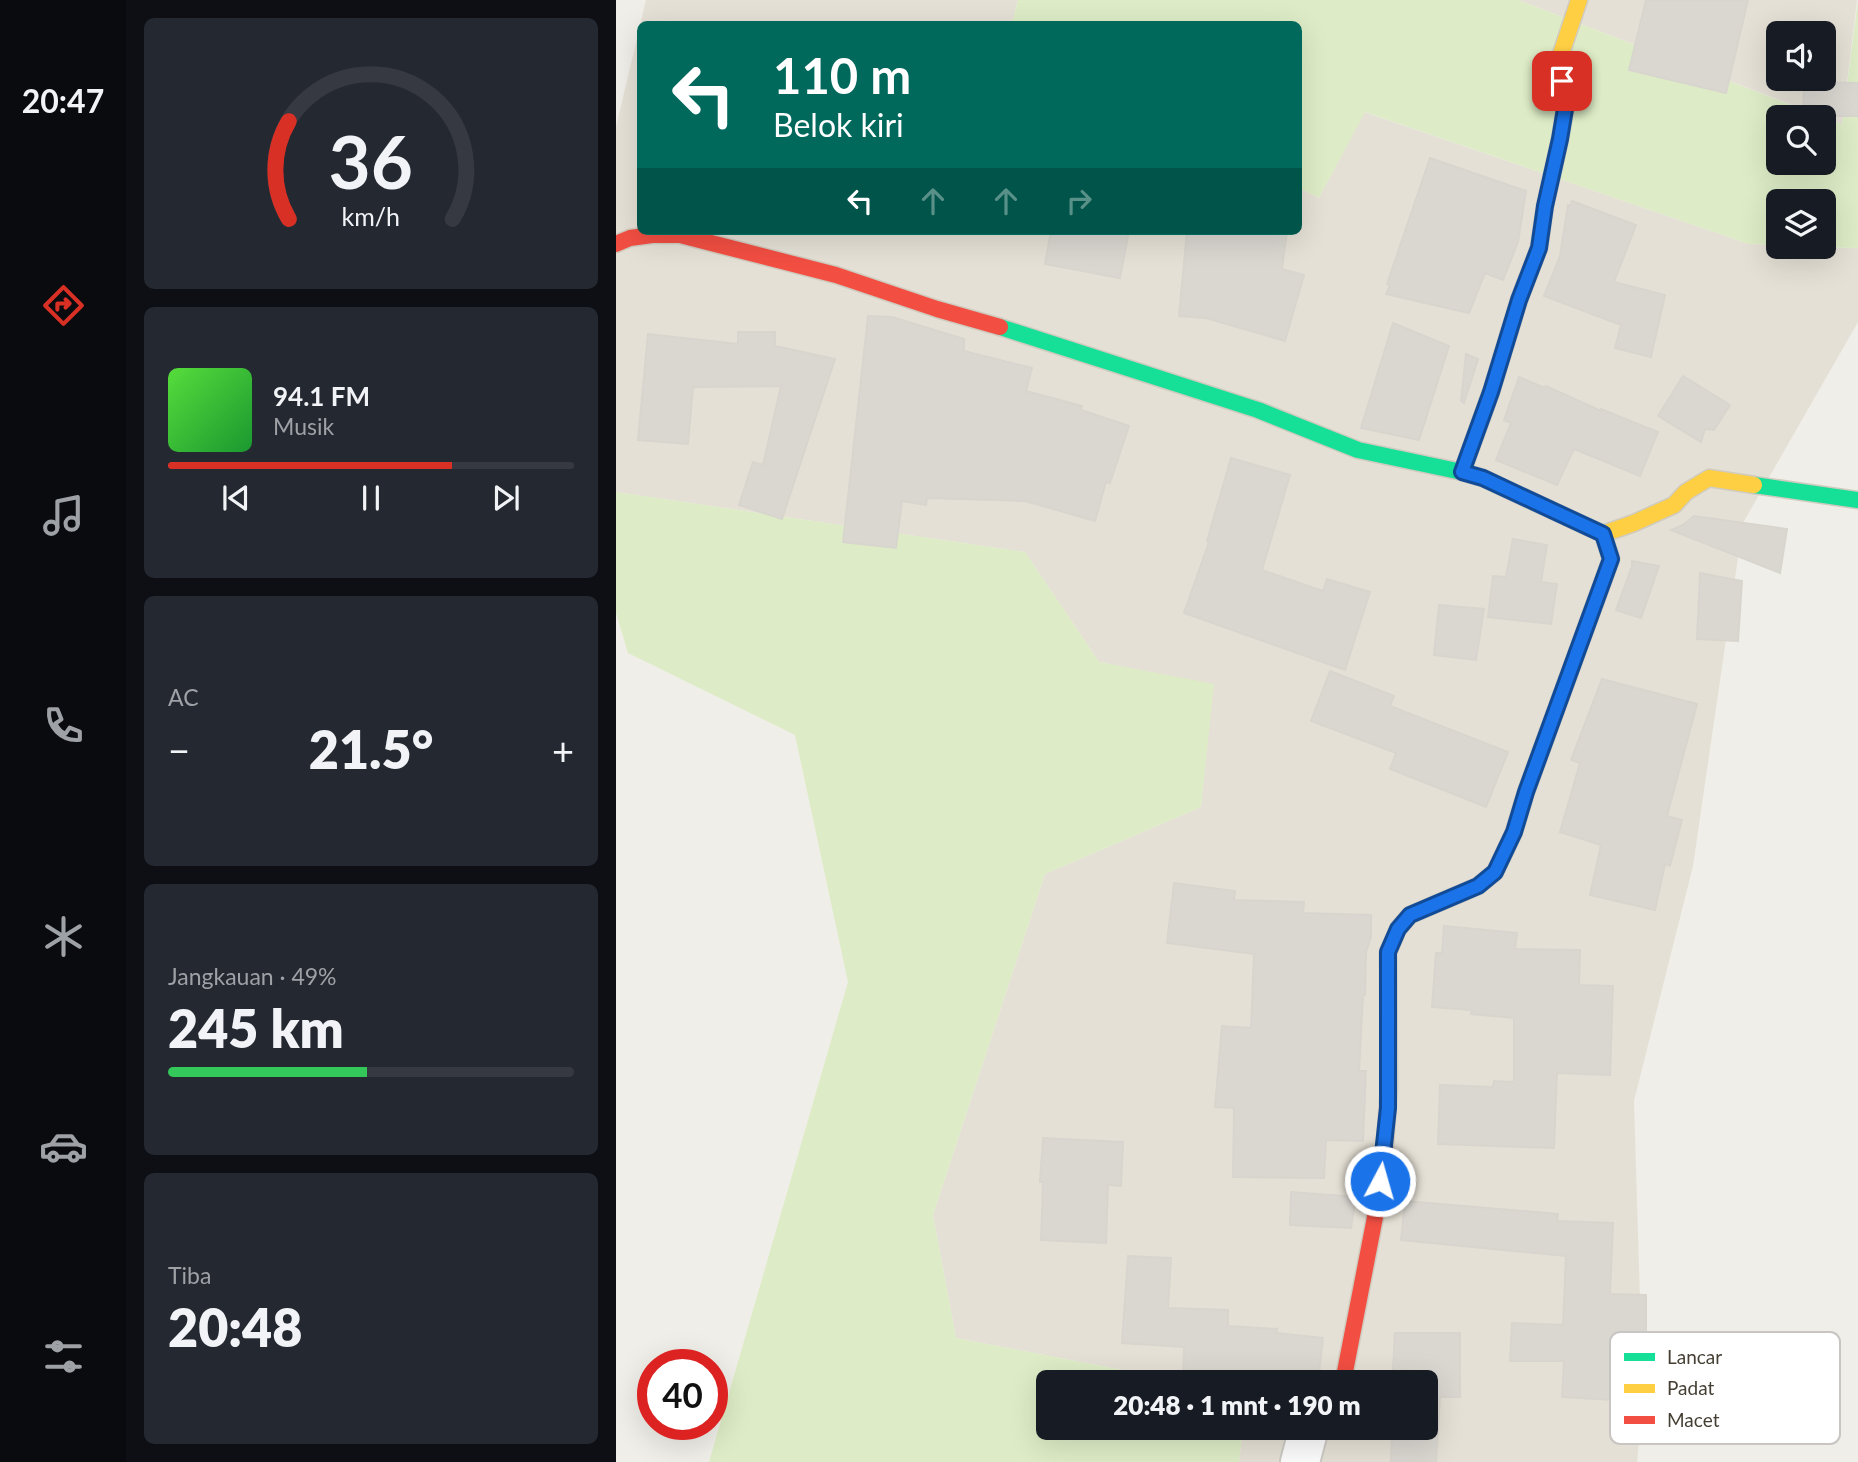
<!DOCTYPE html>
<html lang="id">
<head>
<meta charset="utf-8">
<style>
	body { margin:0; font-family:Lato,sans-serif; background:#242831; color:#f1f3f6; height:100vh; display:flex; flex-direction:column; font-size:26px; white-space:nowrap }
	* { box-sizing:border-box; margin:0 }
	p { font-size:23px; color:#9ea1a6 }
	.icon { flex:none; width:38px; height:38px; fill:none; stroke:currentColor; stroke-width:2; stroke-linecap:round; stroke-linejoin:round }
	.map { position:relative; flex:1; overflow:hidden }
	.panel { display:flex; flex-direction:column; gap:18px; padding:18px; background:#0d0f14; width:490px }
	.panel>* { flex:none }
	.hud { position:absolute; left:21px; top:21px; width:665px; height:214px; border-radius:10px; box-shadow:0 7px 28px #0002; background:#00695c; color:#fff; overflow:hidden }
	.tools { position:absolute; left:1150px; top:21px; display:grid; gap:14px }
	.tools a { display:grid; place-items:center; width:70px; height:70px; border-radius:10px; background:#171b24; box-shadow:0 7px 28px #0002; font-size:35px }
	.speed { position:absolute; left:21px; top:1349px; display:flex; gap:14px; font-size:35px; font-weight:700; text-align:center }
	.speed>* { display:grid; place-content:center; width:91px; height:91px; border-radius:50%; background:#171b24; box-shadow:0 7px 28px #0002; line-height:1 }
	.speed .limit { border:10px solid #d22; background:#fff; color:#111 }
	.pin { position:absolute; display:grid; place-items:center; width:60px; height:60px; color:#fff; margin:-30px; border-radius:14px; box-shadow:0 4px 10px #0006 }
	.me { position:absolute; width:77px; margin:-38px; rotate:6deg; stroke-linejoin:round; filter:drop-shadow(0 0 5px #0008) }
	.turn { display:flex; align-items:center; gap:24px; height:147px; padding:0 21px; font-size:32px }
	.turn .icon { width:91px; height:91px; stroke-width:2.5 }
	.turn b { display:block; font-size:49px; line-height:60px }
	.lanes { display:flex; align-items:center; height:66px; padding:0 21px; background:#0003; justify-content:center; gap:35px; direction:ltr }
	.lanes .off { opacity:.35 }
	.big { font-size:52px; font-weight:800; line-height:1.1 }
	.panel .tile { flex:1; display:flex; flex-direction:column; justify-content:center; gap:10px; min-width:0; padding:0 24px; border-radius:10px; background:#242831 }
	.panel .dial { align-items:center; gap:0 }
	.dial svg { height:182px; overflow:visible; fill:none; stroke:#363941; stroke-width:7; stroke-linecap:round; text-anchor:middle }
	.dial text { fill:#f1f3f6; stroke:none }
	.song { display:flex; align-items:center; gap:21px }
	.cover { width:84px; height:84px; border-radius:10px; background:linear-gradient(135deg,hsl(110 70% 55%),hsl(130 70% 35%)) }
	.played { height:7px; border-radius:4px; background:linear-gradient(90deg,#d93025 70%,#363941 70%) }
	.keys { display:flex; justify-content:space-around; direction:ltr }
	.heat { display:flex; justify-content:space-between; align-items:center; font-size:38px; direction:ltr }
	.charge { height:10px; border-radius:5px; background:linear-gradient(90deg,#34c759 49%,#363941 0) }
	.trip { position:absolute; left:420px; top:1370px; width:402px; height:70px; border-radius:10px; background:#171b24; box-shadow:0 7px 28px #0002; font-weight:800; line-height:70px; text-align:center }
	main { display:flex; flex:1; min-height:0 }
	.tabs { display:flex; flex-direction:column; width:126px; justify-content:space-around; align-items:center; background:#090b0e; color:#9ea1a6 }
	.tabs .icon { width:49px; height:49px }
	.tabs .on { color:#d93025 }
	.tabs b { font-size:32px; color:#f1f3f6 }
	.map>svg:first-child { display:block }
	.residential { fill:#e5e0d5; fill-rule:evenodd }
	.green { fill:#ddecc6 }
	.building { fill:#dad7d1; stroke:#d8d5ce; stroke-width:2 }
	.lines { fill:none; stroke-linecap:round; stroke-linejoin:round }
	.street-casing { stroke:#cccac4; stroke-width:42 }
	.fast-casing { stroke:#d0cbbf; stroke-width:19 }
	.slow-casing { stroke:#d0cbbf; stroke-width:19 }
	.jam-casing { stroke:#d0cbbf; stroke-width:19 }
	.street { stroke:#fdfcfc; stroke-width:38 }
	.fast { stroke:#16e098; stroke-width:16 }
	.slow { stroke:#ffcf43; stroke-width:16 }
	.jam { stroke:#f24e42; stroke-width:16 }
	.route-casing { stroke:#114b97; stroke-width:18 }
	.route { stroke:#1a73e8; stroke-width:12 }
	.key { fill:#fff; stroke:#c8c5c2; stroke-width:2 }
	.key-label { font-size:19px; fill:#463f34 }
</style>
</head>
<body>
<main>
<nav class="tabs">
<b>20:47</b>
<svg class="icon on" aria-label="directions" viewBox="0 0 24 24"><path d="M12 3l9 9-9 9-9-9zM9 14v-3h6M13 9l2 2-2 2"/></svg>
<svg class="icon" aria-label="music" viewBox="0 0 24 24"><path d="M9 18V5l10-2v13"/><circle cx="6" cy="18" r="3"/><circle cx="16" cy="16" r="3"/></svg>
<svg class="icon" aria-label="phone" viewBox="0 0 24 24"><path d="M5 4h4l2 5-3 2q2 4 5 5l2-3 5 2v4C11 20 4 13 5 4z"/></svg>
<svg class="icon" aria-label="climate" viewBox="0 0 24 24"><path d="M12 3v18M4 7l16 10M4 17L20 7"/></svg>
<svg class="icon" aria-label="car" viewBox="0 0 24 24"><path d="M5 17H2v-5l4-1 3-4h7l3 4 3 1v5h-3M9 17h6M6 11h13"/><circle cx="7" cy="17" r="2"/><circle cx="17" cy="17" r="2"/></svg>
<svg class="icon" aria-label="filters" viewBox="0 0 24 24"><path d="M4 7h16M4 17h16"/><circle cx="9" cy="7" r="2"/><circle cx="15" cy="17" r="2"/></svg>
</nav>
<section class="panel">
<div class="tile dial"><svg viewBox="0 0 100 80">
<path d="M14 69A42 42 0 1 1 86 69"/>
<path d="M14 69A42 42 0 0 1 14 26" stroke="#d93025"/>
<text x="50" y="56" font-size="32" font-weight="700">36</text>
<text x="50" y="72" font-size="11">km/h</text>
</svg></div>
<div class="tile">
<div class="song"><i class="cover"></i><div><b>94.1 FM</b><p>Musik</p></div></div>
<div class="played"></div>
<div class="keys"><svg class="icon" aria-label="previous" viewBox="0 0 24 24"><path d="M18 5L8 12l10 7zM5 5v14"/></svg><svg class="icon" aria-label="pause" viewBox="0 0 24 24"><path d="M8 5v14M16 5v14"/></svg><svg class="icon" aria-label="next" viewBox="0 0 24 24"><path d="M6 5l10 7-10 7zM19 5v14"/></svg></div>
</div>
<div class="tile"><p>AC</p>
<div class="heat"><a>−</a><b class="big">21.5°</b><a>+</a></div>
</div>
<div class="tile"><p>Jangkauan · 49%</p><b class="big">245 km</b><div class="charge"></div></div>
<div class="tile"><p>Tiba</p><b class="big">20:48</b></div>
</section>
<div class="map">
<svg width="1242" height="1462" viewBox="0 0 1242 1462">
	<rect width="100%" height="100%" fill="#f0eee8"/>
	<g class="residential">
		<polygon points="30,0 402,0 396,24 24,24 24,231 682,231 683,188 703,198 748,112 1133,244 1162,245 1162,247 1242,248 1242,322 1127,523 1077,866 1018,1101 1027,1400 1021,1462 623,1462 627,1428 810,1428 810,1382 569,1382 340,1338 317,1215 429,874 585,807 597,685 483,662 409,552 0,492 0,127"/>
		<path d="M 902,0 L 1241,0 L 1226,125 L 1208,117 ZM 1162,33 L 1208,33 L 1208,79 L 1162,79 Z"/>
	</g>
	<g class="green">
		<polygon points="402,0 902,0 1206,117 1162,117 1162,163 1208,163 1208,118 1226,124 1242,0 1242,248 1202,247 1208,247 1208,201 1162,201 1162,245 1133,244 749,112 703,198 683,188 682,24 396,24"/>
		<polygon points="0,492 409,552 483,662 598,684 585,807 429,874 317,1215 340,1338 569,1382 432,1382 432,1428 627,1428 623,1462 93,1462 232,982 179,735 12,653 0,613"/>
	</g>
	<g class="building">
		<polygon points="1030,0 1132,0 1110,93 1013,70"/>
		<polygon points="1188,82 1242,83 1242,116 1187,116"/>
		<polygon points="814,158 910,191 902,242 887,280 869,273 853,313 770,294 774,285 771,284"/>
		<polygon points="956,201 1020,225 998,282 1049,295 1035,357 999,348 1005,325 928,296 944,256 952,205 954,206"/>
		<polygon points="435,231 513,231 504,278 429,264"/>
		<polygon points="571,231 671,231 666,269 688,275 669,341 590,318 563,316"/>
		<polygon points="252,316 276,317 348,339 348,351 416,368 410,391 466,406 465,410 513,426 494,483 490,482 479,521 409,501 311,498 310,505 286,501 280,548 227,542"/>
		<polygon points="777,323 833,346 803,440 745,428"/>
		<polygon points="122,332 159,332 159,346 219,359 166,519 123,505 137,462 147,465 165,386 77,387 72,444 22,440 32,334 122,344"/>
		<polygon points="850,354 862,359 848,403 845,401"/>
		<polygon points="1067,376 1114,405 1098,430 1089,429 1085,442 1042,416"/>
		<polygon points="903,377 929,388 930,386 985,411 985,409 1042,432 1024,476 958,449 941,485 880,460 895,423 888,420"/>
		<polygon points="615,458 674,475 646,570 707,591 711,579 754,592 729,670 568,613 593,542 591,541"/>
		<polygon points="1078,516 1171,529 1164,573 1055,530 1067,525"/>
		<polygon points="897,539 931,545 925,582 941,584 935,624 872,617 877,576 890,577"/>
		<polygon points="1016,561 1043,566 1025,618 1000,610 1016,566"/>
		<polygon points="1084,573 1126,581 1122,641 1081,639"/>
		<polygon points="823,605 868,609 860,660 818,655"/>
		<polygon points="714,671 778,696 774,706 892,752 870,807 774,769 780,753 695,721"/>
		<polygon points="986,679 1081,704 1051,816 1066,820 1054,866 1049,864 1039,910 974,895 985,845 944,832 964,763 955,760"/>
		<polygon points="558,883 619,891 618,900 688,902 687,913 755,915 755,937 750,952 749,995 747,995 743,1071 750,1071 747,1141 710,1140 708,1178 617,1177 618,1108 599,1107 606,1026 635,1028 638,954 551,943"/>
		<polygon points="828,926 901,933 899,949 964,950 963,985 997,986 994,1075 941,1073 938,1148 822,1144 824,1085 877,1087 878,1081 898,1082 898,1018 855,1014 856,1010 816,1007 820,953 826,953"/>
		<polygon points="427,1138 507,1142 505,1186 492,1185 490,1243 425,1240 427,1182 424,1182"/>
		<polygon points="675,1192 740,1197 735,1228 674,1225"/>
		<polygon points="789,1201 942,1214 941,1221 997,1223 994,1294 1030,1295 1030,1375 999,1376 998,1400 946,1397 948,1361 894,1361 896,1323 947,1325 950,1256 785,1240"/>
		<polygon points="512,1256 555,1258 552,1308 612,1310 612,1326 661,1329 660,1333 707,1338 702,1382 567,1382 568,1347 506,1343"/>
		<polygon points="779,1333 844,1333 844,1397 824,1397 820,1462 775,1462 776,1428 810,1428 810,1382 778,1382 778,1369 777,1369"/>
	</g>
	<g class="lines">
		<g class="street-casing">
			<polyline id="street" points="684,1462 693,1428"/>
		</g>
		<g class="fast-casing">
			<g id="fast">
				<polyline points="384,327 642,410 742,450 846,472 867,478 888,488"/>
				<polyline points="1138,485 1242,500"/>
			</g>
		</g>
		<g class="slow-casing">
			<g id="slow">
				<polyline points="846,472 875,392 903,300 923,248 929,206 944,139 950,103 943,60 963,0"/>
				<polyline points="879,872 898,832 910,792 995,559 987,534 1018,523 1058,505 1070,492 1093,478 1138,485"/>
			</g>
		</g>
		<g class="jam-casing">
			<g id="jam">
				<polyline points="0,244 14,238 36,235 64,235 220,275 321,309 384,327"/>
				<polyline points="888,488 987,534"/>
				<polyline points="727,1382 760,1212 769,1143 773,1088 772,952 782,929 794,915 862,886 879,872"/>
			</g>
		</g>
		<use href="#street" class="street"/>
		<use href="#fast" class="fast"/>
		<use href="#slow" class="slow"/>
		<use href="#jam" class="jam"/>
	</g>
	<g class="lines">
		<g class="route-casing">
			<polyline id="route" points="764,1181 772,1108 772,952 782,929 794,915 862,886 879,872 898,832 910,792 995,559 987,534 867,478 846,472 875,392 903,300 923,248 929,206 944,139 950,103 946,81"/>
		</g>
		<use href="#route" class="route"/>
	</g>
	<rect x="994" y="1332" width="230" height="112" rx="10" class="key"/>
	<rect x="1008" y="1353" width="31" height="8" fill="#16e098"/>
	<rect x="1008" y="1384" width="31" height="9" fill="#ffcf43"/>
	<rect x="1008" y="1416" width="31" height="8" fill="#f24e42"/>
	<g class="key-label">
		<text x="1051" y="1364">Lancar</text>
		<text x="1051" y="1395">Padat</text>
		<text x="1051" y="1427">Macet</text>
	</g>
</svg>
<div class="tools">
<a><svg class="icon" aria-label="sound" viewBox="0 0 24 24"><path d="M4 9h4l5-4v14l-5-4H4zM17 9q2 3 0 6"/></svg></a>
<a><svg class="icon" aria-label="search" viewBox="0 0 24 24"><circle cx="10" cy="10" r="6"/><path d="M15 15l6 6"/></svg></a>
<a><svg class="icon" aria-label="layers" viewBox="0 0 24 24"><path d="M12 4l9 5-9 5-9-5zM3 14l9 5 9-5"/></svg></a>
</div>
<div class="speed"><div class="limit">40</div></div>
<div class="pin" style="left:946px;top:81px;background:#d93025"><svg class="icon" aria-label="arrive" viewBox="0 0 24 24"><path d="M6 21V4h12l-3 4 3 4H6"/></svg></div>
<svg class="me" style="left:764px;top:1181px" viewBox="-20 -20 40 40"><circle r="17" fill="#1a73e8" stroke="#fff" stroke-width="3"/><path d="M0-11L8 9 0 5-8 9z" fill="#fff"/></svg>
<div class="trip">20:48 · 1 mnt · 190 m</div>
<div class="hud">
<div class="turn"><svg class="icon" aria-label="left" viewBox="0 0 24 24"><path d="M17 20v-9H6M10 6l-5 5 5 5"/></svg><div><b>110 m</b>Belok kiri</div></div>
<div class="lanes"><svg class="icon" aria-label="left" viewBox="0 0 24 24"><path d="M17 20v-9H6M10 6l-5 5 5 5"/></svg><svg class="icon off" aria-label="ahead" viewBox="0 0 24 24"><path d="M12 20V5M6 11l6-6 6 6"/></svg><svg class="icon off" aria-label="ahead" viewBox="0 0 24 24"><path d="M12 20V5M6 11l6-6 6 6"/></svg><svg class="icon off" aria-label="right" viewBox="0 0 24 24"><path d="M7 20v-9h11M14 6l5 5-5 5"/></svg></div>
</div>
</div>
</main>
</body>
</html>
